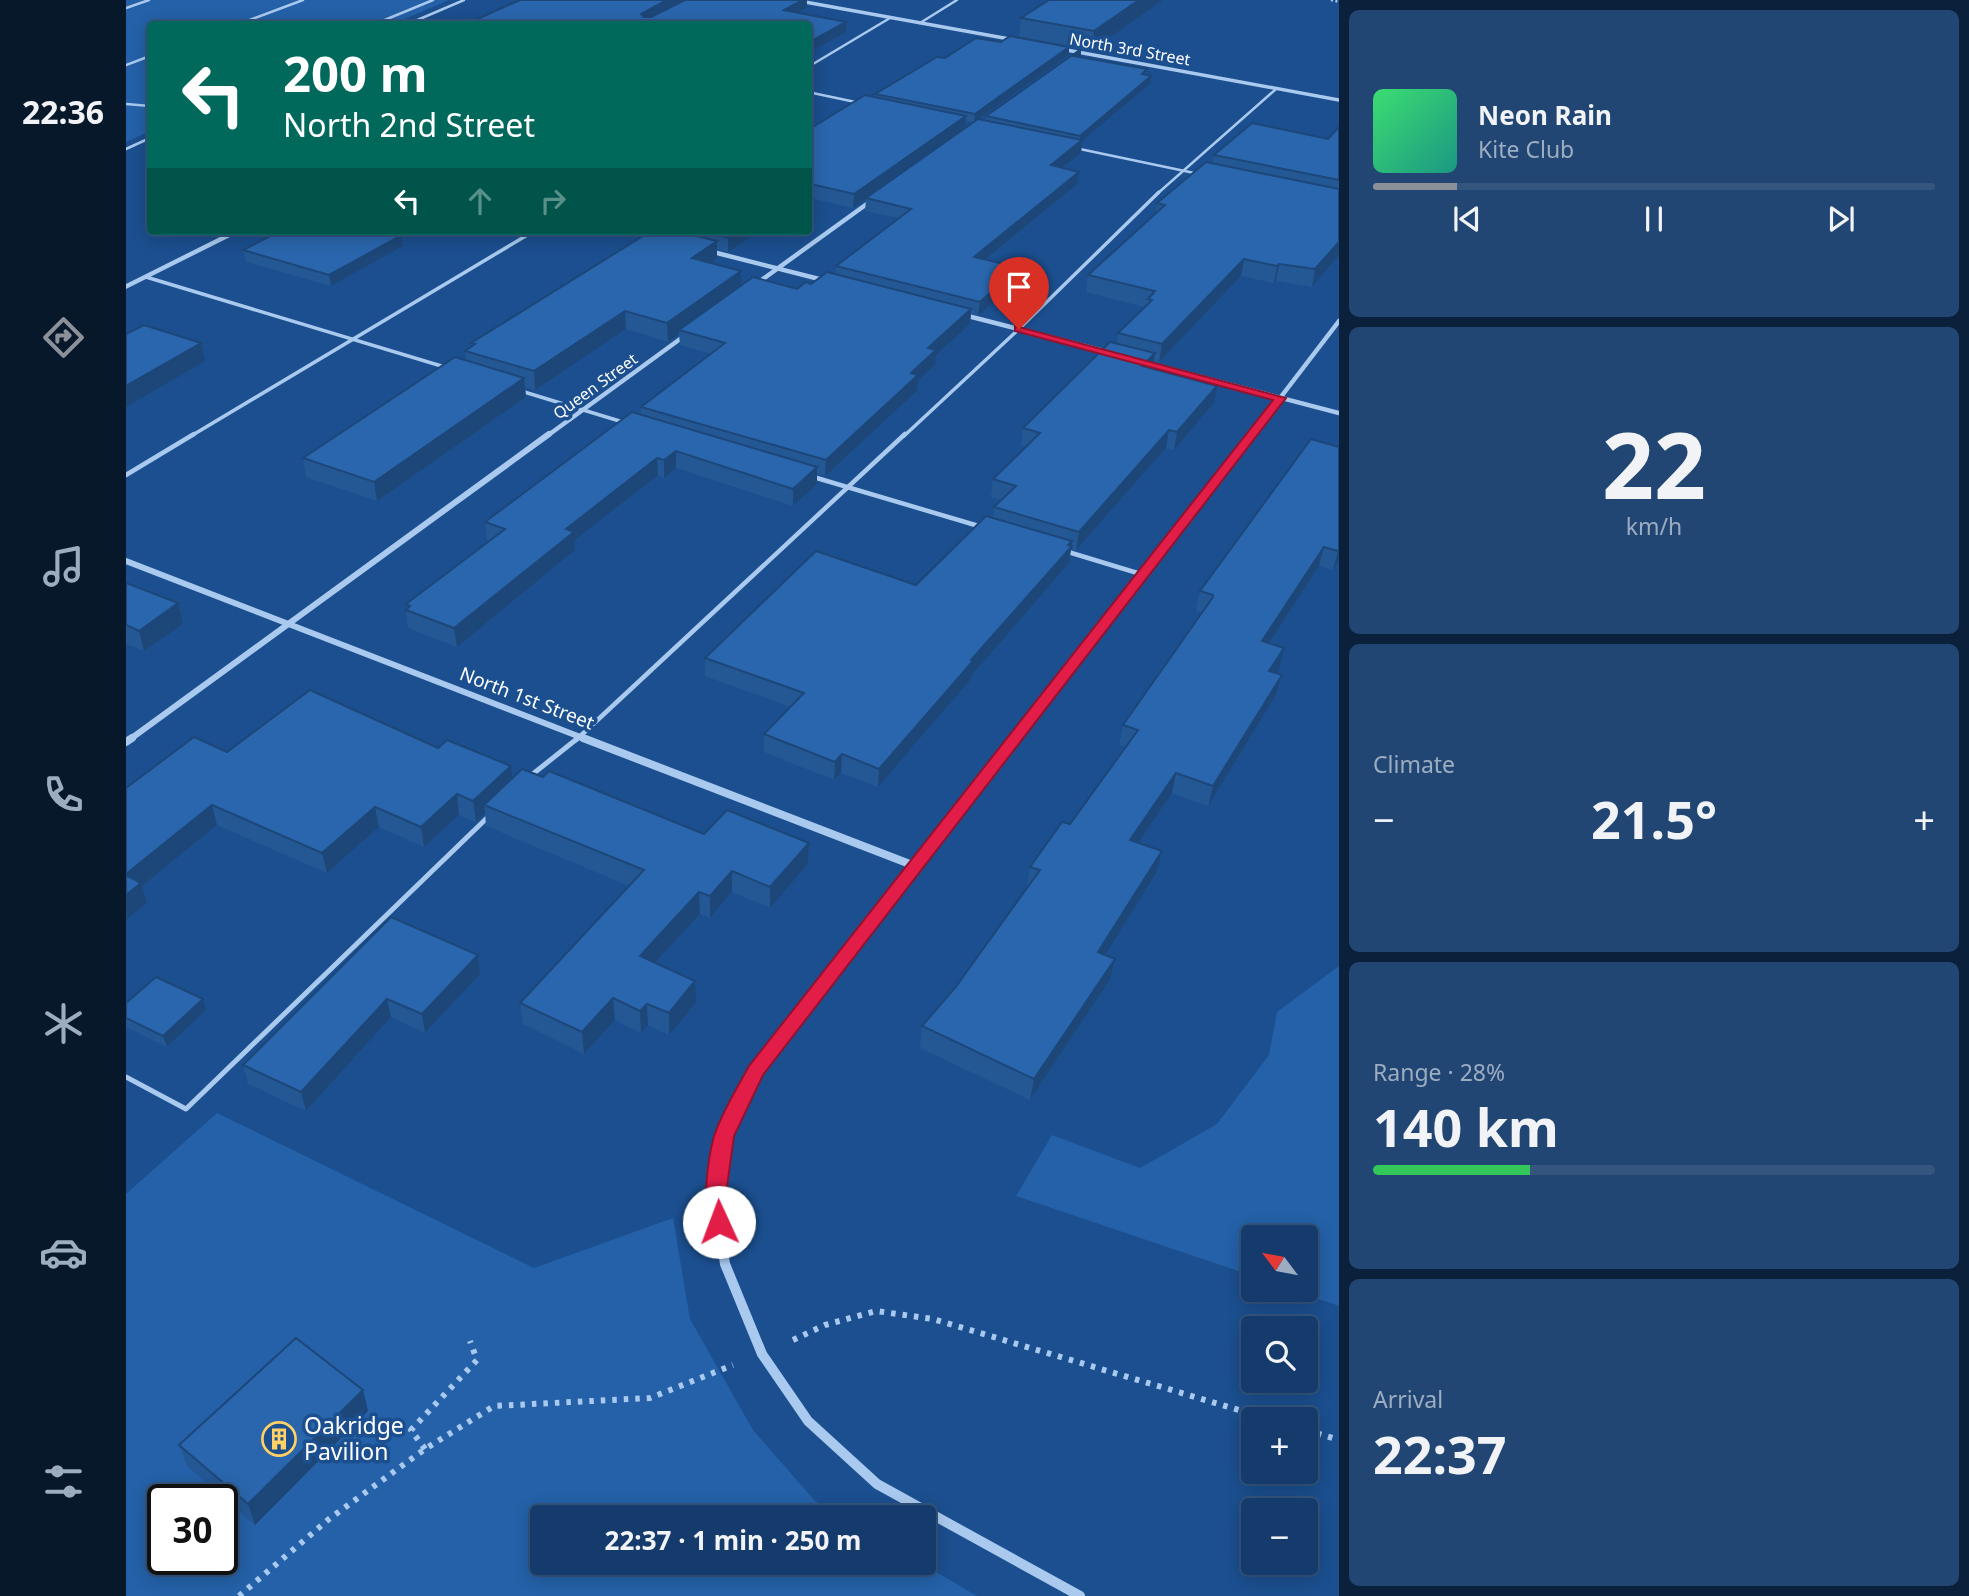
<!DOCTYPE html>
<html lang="en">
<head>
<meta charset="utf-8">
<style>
	body { margin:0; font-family:"Noto Sans",sans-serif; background:#214673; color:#f1f3f6; height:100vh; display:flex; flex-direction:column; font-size:26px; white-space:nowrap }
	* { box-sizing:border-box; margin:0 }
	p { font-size:23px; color:#9dadc1 }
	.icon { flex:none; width:38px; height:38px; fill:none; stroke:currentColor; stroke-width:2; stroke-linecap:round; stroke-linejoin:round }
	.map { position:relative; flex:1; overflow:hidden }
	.panel { display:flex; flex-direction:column; gap:10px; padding:10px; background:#0b203b; width:630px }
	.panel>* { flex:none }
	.hud { position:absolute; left:21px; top:21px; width:665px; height:214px; border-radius:7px; box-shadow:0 4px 18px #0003,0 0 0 2px #33557e; background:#00695c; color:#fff; overflow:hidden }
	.needle { width:46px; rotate:302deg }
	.fabs { position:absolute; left:1115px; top:1225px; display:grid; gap:14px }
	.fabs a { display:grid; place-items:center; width:77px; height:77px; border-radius:7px; background:#143b6b; box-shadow:0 4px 18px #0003,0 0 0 2px #33557e; font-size:35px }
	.speed { position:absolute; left:21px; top:1484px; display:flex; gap:14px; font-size:35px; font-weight:700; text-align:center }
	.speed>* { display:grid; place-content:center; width:91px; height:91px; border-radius:50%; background:#143b6b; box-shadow:0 4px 18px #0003,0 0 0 2px #33557e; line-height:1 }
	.speed .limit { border:4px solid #111; border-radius:10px; background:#fff; color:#111 }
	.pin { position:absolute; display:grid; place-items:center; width:60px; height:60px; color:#fff; margin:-72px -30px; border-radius:50% 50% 50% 0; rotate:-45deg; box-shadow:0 0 7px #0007 }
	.pin .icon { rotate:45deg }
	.me { position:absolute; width:77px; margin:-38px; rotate:358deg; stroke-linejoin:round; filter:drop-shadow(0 0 5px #0008) }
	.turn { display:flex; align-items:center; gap:24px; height:147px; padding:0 21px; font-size:32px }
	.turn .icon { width:91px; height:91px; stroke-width:2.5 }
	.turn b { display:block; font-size:49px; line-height:60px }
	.lanes { display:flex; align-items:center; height:66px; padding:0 21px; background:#0003; justify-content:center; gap:35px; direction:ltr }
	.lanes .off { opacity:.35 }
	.big { font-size:52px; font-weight:700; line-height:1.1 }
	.panel .widget { flex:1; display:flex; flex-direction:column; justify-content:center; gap:10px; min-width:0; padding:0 24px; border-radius:10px; background:#214673 }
	.panel .dial { align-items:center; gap:0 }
	.dial b { font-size:91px; line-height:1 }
	.song { display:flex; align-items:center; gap:21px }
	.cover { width:84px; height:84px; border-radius:10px; background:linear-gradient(135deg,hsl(140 70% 55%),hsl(170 70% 35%)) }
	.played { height:7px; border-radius:4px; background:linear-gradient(90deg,#8c9099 15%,#33557e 15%) }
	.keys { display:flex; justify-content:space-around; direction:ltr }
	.heat { display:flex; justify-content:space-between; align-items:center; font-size:38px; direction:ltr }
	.charge { height:10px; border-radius:5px; background:linear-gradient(90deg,#34c759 28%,#33557e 0) }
	.trip { position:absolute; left:404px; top:1505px; width:406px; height:70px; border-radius:7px; background:#143b6b; box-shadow:0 4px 18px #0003,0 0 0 2px #33557e; font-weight:700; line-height:70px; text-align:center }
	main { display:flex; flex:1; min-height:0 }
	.dock { display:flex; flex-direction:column; width:126px; justify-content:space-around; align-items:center; background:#08182b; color:#9dadc1 }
	.dock .icon { width:49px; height:49px }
	.dock .current { color:#8c9099 }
	.dock b { font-size:32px; color:#f1f3f6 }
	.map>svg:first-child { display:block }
	.green { fill:#2461a8; fill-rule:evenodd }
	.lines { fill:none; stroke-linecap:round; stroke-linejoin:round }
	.path-far1 { stroke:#a9c9ee; stroke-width:2.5; stroke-dasharray:2 2.5; stroke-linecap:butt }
	.path { stroke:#a9c9ee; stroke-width:6; stroke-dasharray:4.5 7; stroke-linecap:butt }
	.service-far3 { stroke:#a9c9ee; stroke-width:2.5 }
	.service-far2 { stroke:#a9c9ee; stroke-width:3.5 }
	.service-far1 { stroke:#a9c9ee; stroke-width:4.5 }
	.service { stroke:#a9c9ee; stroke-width:5 }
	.minor-far4 { stroke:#a9c9ee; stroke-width:3.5 }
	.minor-far3 { stroke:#a9c9ee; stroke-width:4.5 }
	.minor-far2 { stroke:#a9c9ee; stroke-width:6 }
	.minor-far1 { stroke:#a9c9ee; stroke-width:8 }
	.minor { stroke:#a9c9ee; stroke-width:10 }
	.tertiary { fill:#a9c9ee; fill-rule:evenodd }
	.wall { fill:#245895; fill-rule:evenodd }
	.shaded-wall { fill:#1d4779 }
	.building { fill:#2a66ad; stroke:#1d4779; stroke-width:2 }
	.route { fill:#e11d48; stroke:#92132f; stroke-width:2 }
	.labels { text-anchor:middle; stroke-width:7; stroke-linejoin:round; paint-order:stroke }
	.far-street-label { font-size:16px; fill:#fff; stroke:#1b4f8f }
	.street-label { font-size:19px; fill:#fff; stroke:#1b4f8f }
	.near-poi-label { font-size:23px; fill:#fff; stroke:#1b4f8f; text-anchor:start }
</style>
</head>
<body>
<main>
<nav class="dock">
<b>22:36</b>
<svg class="icon current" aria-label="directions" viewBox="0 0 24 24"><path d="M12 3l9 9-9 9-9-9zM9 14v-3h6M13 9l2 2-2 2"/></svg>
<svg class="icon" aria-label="music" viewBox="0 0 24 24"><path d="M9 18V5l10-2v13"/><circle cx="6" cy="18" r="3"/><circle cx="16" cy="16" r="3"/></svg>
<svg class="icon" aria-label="phone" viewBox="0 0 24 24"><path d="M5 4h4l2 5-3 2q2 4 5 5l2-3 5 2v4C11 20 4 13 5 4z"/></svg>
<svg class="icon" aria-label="climate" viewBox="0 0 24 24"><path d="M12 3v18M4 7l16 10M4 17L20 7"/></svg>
<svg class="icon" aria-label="car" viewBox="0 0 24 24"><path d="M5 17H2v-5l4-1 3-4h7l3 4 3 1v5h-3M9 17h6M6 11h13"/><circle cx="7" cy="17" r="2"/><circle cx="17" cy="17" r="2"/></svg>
<svg class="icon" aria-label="filters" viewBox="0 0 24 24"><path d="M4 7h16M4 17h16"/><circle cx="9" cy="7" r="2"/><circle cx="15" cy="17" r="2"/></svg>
</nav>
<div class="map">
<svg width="1213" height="1596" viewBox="0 0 1213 1596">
	<rect width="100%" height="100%" fill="#1b4f8f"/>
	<g class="green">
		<polygon points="0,0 323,0 267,24 24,24 24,131 0,142"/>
		<polygon points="1213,966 1213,1306 1166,1290 1180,1290 1180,1237 1127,1237 1127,1276 890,1196 926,1135 1014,1168 1091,1124 1143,1055 1151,1012"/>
		<path d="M 91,1113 L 408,1268 L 547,1218 L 564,1319 L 627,1430 L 689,1501 L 717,1517 L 416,1517 L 416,1563 L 795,1563 L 851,1596 L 0,1596 L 0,1194 ZM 37,1500 L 96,1500 L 96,1559 L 37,1559 Z"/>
	</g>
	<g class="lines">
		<polyline class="path-far1" points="1205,0 1213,2"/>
		<g class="path">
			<polyline points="667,1340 699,1325 750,1311 807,1319 1143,1419"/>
			<polyline points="1180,1430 1213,1440"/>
			<polyline points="299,1449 285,1430 351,1360 344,1341"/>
			<polyline points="113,1596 203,1519 299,1449 368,1406 524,1398 607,1365"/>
		</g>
		<g class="service-far3">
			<polyline points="0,8 23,0"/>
			<polyline points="794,23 831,0"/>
			<polyline points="113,24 177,0"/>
			<polyline points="249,24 307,0"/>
			<polyline points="282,24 338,0"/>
			<polyline points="0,65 24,56"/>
			<polyline points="682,67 764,18"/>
			<polyline points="682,92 734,103"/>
			<polyline points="0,104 24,106"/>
			<polyline points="949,148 1073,174"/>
			<polyline points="0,149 24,138"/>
			<polyline points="1031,194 1150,89"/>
		</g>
		<g class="service-far2">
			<polyline points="20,277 322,368"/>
			<polyline points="395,391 500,423"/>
			<polyline points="65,436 408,231"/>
			<polyline points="778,436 893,329 1033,192"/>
		</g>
		<g class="service-far1">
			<polyline points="0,475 68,434"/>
			<polyline points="684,476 856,527"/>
			<polyline points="939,551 1018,575"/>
			<polyline points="450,740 779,434"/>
		</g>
		<g class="service">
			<polyline points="403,777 452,738"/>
			<polyline points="0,1077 60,1109 363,816"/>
		</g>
		<g class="minor-far4">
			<polyline points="668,0 889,40"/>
			<polyline points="935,49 1213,100"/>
		</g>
		<g class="minor-far3">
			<polyline points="502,231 528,237"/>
			<polyline points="583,251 701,281"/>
			<polyline points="630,284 745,201"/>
			<polyline points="838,315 982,352"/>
			<polyline points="1021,363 1213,413"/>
			<polyline points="421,436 561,334"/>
			<polyline points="1125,436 1213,321"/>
		</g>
		<g class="minor-far2">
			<polyline points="0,561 462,740"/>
			<polyline points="3,740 423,434"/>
			<polyline points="889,740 1126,434"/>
		</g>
		<g class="minor-far1">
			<polyline points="457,738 789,866"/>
			<polyline points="0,742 6,738"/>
			<polyline points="606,1120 630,1071 891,738"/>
		</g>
		<polyline class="minor" points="607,1118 598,1136 589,1201 599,1264 636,1354 682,1421 751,1484 954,1596"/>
		<polygon class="tertiary" points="106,231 116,231 0,289 0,284"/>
	</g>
	<g class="wall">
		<polygon points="923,0 1037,0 966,50 893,37 895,18"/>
		<path d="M 943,55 L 852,119 L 860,121 L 860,116 L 954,57 L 1025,76 L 1024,84 L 956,141 L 955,153 L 936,168 L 953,172 L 951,184 L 860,260 L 892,267 L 891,281 L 852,316 L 845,314 L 844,324 L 810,355 L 809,365 L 792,381 L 791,391 L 699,476 L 691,474 L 691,484 L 667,506 L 550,468 L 538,478 L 532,475 L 448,541 L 449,550 L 331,647 L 282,628 L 280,610 L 281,609 L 280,604 L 364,541 L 361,540 L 359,522 L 515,415 L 515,407 L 585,354 L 554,345 L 553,334 L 542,342 L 500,329 L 409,390 L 399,387 L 400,397 L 251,501 L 180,477 L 177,458 L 340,360 L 339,351 L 345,346 L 345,343 L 525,231 L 634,231 L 602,252 L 591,249 L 591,259 L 585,263 L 615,286 L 671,289 L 710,274 L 710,266 L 772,218 L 739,211 L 740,199 L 727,208 L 684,198 L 682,199 L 682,130 L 748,97 L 749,94 L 819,58 ZM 840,121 L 847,122 L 839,128 Z"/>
		<polygon points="1213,127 1213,255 1186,287 1150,281 1148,283 1115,276 1033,362 1027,361 1026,369 1088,403 1048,450 1040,448 950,550 945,549 943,563 846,675 845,679 752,787 715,773 708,780 638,752 638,734 664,707 579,676 579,658 790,585 867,518 868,507 875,500 865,497 867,479 899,447 895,446 897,428 991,344 992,333 1018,307 960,292 962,275 1030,213 1031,203 1086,163 1088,155 1202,139"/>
		<polygon points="122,231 262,231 276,235 277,246 205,286 120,262 117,250 143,237"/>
		<polygon points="1213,447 1213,561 1207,570 1193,566 1143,644 1153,669 1150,673 1156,675 1150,695 1082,806 1046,793 1012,843 1031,872 979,955 989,959 984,980 904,1100 794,1048 796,1026 829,988 901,888 904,867 944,824 1000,747 993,745 997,725 1076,613 1070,611 1074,591"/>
		<polygon points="0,583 52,603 57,624 18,651 0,644"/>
		<polygon points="101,752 385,766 386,777 417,777 578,834 683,843 682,864 644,908 606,892 584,918 574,914 529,963 570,1003 543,1035 522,1025 515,1033 489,1020 458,1054 397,1024 394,1003 503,886 360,826 359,813 350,822 333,815 298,847 253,827 201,873 91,825 16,886 21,903 0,920 0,788"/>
		<polygon points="352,955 354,974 299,1033 265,1017 180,1111 122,1084 117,1065"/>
		<polygon points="0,1003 80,1010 41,1047 0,1027"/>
		<polygon points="237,1390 242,1411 129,1525 61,1466 53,1445"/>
	</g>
	<g class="shaded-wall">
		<polygon points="541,0 559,0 515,23 515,14"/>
		<polygon points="677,0 681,0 681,7 658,20 658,10"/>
		<polygon points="1013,0 1037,0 966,50 968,31"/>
		<polygon points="720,22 720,32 682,53 682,43"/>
		<polygon points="943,47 943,55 848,122 849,114"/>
		<polygon points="955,49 955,57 947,56"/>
		<polygon points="1025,76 1024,84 956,141 955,153 923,178 925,165 953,143 954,136"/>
		<polygon points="840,116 839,129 727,208 728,194"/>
		<polygon points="953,172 951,184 847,270 848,257"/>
		<polygon points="685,184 684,198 682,199 682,186"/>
		<polygon points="612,231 634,231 602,252 602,238"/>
		<polygon points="276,235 277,246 205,286 203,275"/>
		<polygon points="591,241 591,259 566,275 566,258"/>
		<polygon points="1213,242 1213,255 1186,287 1189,269"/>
		<polygon points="1118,259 1115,276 1033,362 1036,344"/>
		<polygon points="1153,264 1150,281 1148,283 1151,266"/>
		<polygon points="892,267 891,281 852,316 854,302"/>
		<polygon points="615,271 615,289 553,330 553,334 542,342 541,323"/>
		<polygon points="845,309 844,324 810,355 809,365 792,381 791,391 699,476 700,460 785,373 802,348"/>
		<polygon points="499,311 500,329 409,390 408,371"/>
		<polygon points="75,343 79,361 0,407 0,386"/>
		<polygon points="1029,353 1026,370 1016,366"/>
		<polygon points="398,378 400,397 251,501 248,482"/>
		<polygon points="1091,386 1088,403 1048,450 1051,432"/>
		<polygon points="1043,430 1040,448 950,550 953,532"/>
		<polygon points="550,451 550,468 538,478 538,460"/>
		<polygon points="531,458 532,475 448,541 449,550 331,647 328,628 440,529"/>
		<polygon points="691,467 691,484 667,506 667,489"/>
		<polygon points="946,541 943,563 846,675 845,679 752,787 753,769"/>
		<polygon points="1198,547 1193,566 1131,662 1136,641"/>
		<polygon points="1213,549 1213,561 1207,570 1212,551"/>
		<polygon points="52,603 57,624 18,651 13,631"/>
		<polygon points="1158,648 1153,669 1138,691 1143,671"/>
		<polygon points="1156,675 1150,695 1082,806 1087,786"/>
		<polygon points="716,754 715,773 708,780 709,762"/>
		<polygon points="385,766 387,785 358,805 359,813 350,822 347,801"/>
		<polygon points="1050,773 1046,793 1000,861 1004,840"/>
		<polygon points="331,794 333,815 298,847 295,827"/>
		<polygon points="86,805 91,825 16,886 21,903 0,920 0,874"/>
		<polygon points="249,807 253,827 201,873 196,853"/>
		<polygon points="683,843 682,864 644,908 644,887"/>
		<polygon points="1036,851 1031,872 968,973 972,952"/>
		<polygon points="606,871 606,892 584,918 584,896"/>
		<polygon points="573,892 574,914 515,978 514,956"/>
		<polygon points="352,955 354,974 299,1033 296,1014"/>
		<polygon points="989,959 984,980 904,1100 908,1079"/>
		<polygon points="569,981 570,1003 543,1035 543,1013"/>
		<polygon points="487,998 489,1020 458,1054 456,1032"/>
		<polygon points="77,999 80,1010 41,1047 37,1036"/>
		<polygon points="261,999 265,1017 180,1111 175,1092"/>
		<polygon points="521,1004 522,1025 515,1033 514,1011"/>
		<polygon points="237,1390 242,1411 129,1525 122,1504"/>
	</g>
	<g class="building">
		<polygon points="394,0 541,0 515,14 518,17 525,17 559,0 677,0 658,10 720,22 682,43 682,24 340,24"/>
		<polygon points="923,0 1013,0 968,31 895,18"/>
		<polygon points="884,36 943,47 849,114 749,94 811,57 819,58 850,38 875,42"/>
		<polygon points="955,49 947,56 1021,69 1016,74 1025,76 954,136 860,116"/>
		<polygon points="739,95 840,116 728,194 685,184 682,186 682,130"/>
		<polygon points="852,119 956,140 925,165 953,172 848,257 892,267 854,302 710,266 785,209 740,198"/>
		<polygon points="1126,123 1202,139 1213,127 1213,180 1088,155"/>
		<polygon points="1080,162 1213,189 1213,242 1189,269 1153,264 1151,266 1118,259 1036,344 992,333 1026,300 1022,299 1029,291 962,275 1039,205 1031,203"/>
		<polygon points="154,231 262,231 276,235 203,275 117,250"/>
		<polygon points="525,231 550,231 591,241 566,258 615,271 541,323 499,311 408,371 339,351 349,344 345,343"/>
		<polygon points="576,231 612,231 602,238"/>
		<polygon points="701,272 845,309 802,348 810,350 785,373 792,375 700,460 515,407 599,343 553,330 627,277 671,289 680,282 685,284"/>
		<polygon points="18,325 75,343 0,386 0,334"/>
		<polygon points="984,342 1029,353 1016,366 1091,386 1051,432 1043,430 953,532 868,507 890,486 867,479 914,433 897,428"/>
		<polygon points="329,357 398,378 248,482 177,458"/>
		<polygon points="506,412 691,467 667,489 550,451 538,460 531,458 440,529 448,532 328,628 280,610 284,606 280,604 379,529 359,522"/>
		<polygon points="1185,439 1213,447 1213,549 1212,551 1198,547 1136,641 1158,648 1143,671 1156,675 1087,786 1050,773 1004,840 1036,851 972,952 989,959 908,1079 796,1026 829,988 914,870 904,867 936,822 944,824 1012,730 997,725 1087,597 1087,595 1074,591"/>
		<polygon points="860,516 946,541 942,545 946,546 845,660 847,661 753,769 716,754 709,762 638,734 678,693 579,658 690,551 790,585"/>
		<polygon points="0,583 52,603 13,631 0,625"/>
		<polygon points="184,690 312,748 321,740 385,766 347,801 331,794 295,827 249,807 196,853 86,805 0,874 0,788 68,737 101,752"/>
		<polygon points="396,769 417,777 423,771 578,834 601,810 683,843 644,887 606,871 584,896 573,892 514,956 569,981 543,1013 521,1004 514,1011 487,998 456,1032 394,1003 518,870 358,805"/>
		<polygon points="0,875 15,883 0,895"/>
		<polygon points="265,917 352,955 296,1014 261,999 175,1092 117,1065"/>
		<polygon points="30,977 77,999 37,1036 0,1018 0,1003"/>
		<polygon points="170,1338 237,1390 122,1504 53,1445"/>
	</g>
	<path class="route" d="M 889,326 L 1160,398 L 637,1075 L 608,1136 L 599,1201 L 603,1222 L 600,1228 L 593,1231 L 585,1228 C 575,1208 582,1158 588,1136 C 596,1112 611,1088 623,1066 L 1147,400 L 889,331 Z"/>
	<defs>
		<g id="building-ring" transform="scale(1.75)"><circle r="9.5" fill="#1b4f8f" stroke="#ffd166" stroke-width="1.5"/><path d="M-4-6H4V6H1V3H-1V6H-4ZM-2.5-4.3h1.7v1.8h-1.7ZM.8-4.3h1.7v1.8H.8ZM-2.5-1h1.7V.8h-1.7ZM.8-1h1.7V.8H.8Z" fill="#ffd166"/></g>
	</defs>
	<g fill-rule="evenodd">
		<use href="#building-ring" x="153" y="1439"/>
	</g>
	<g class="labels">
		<g class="far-street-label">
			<text transform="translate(1004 49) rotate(10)" y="6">North 3rd Street</text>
			<text transform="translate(469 386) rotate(-36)" y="6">Queen Street</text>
		</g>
		<g class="street-label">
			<text transform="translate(401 698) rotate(21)" y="7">North 1st Street</text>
		</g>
		<g class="near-poi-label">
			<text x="178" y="1434">Oakridge<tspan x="178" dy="26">Pavilion</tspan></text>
		</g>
	</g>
</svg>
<div class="fabs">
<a><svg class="needle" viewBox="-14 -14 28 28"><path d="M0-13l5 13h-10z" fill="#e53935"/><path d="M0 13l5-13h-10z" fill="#9dadc1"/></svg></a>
<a><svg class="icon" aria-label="search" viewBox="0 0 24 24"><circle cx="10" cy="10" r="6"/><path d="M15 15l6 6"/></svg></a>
<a>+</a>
<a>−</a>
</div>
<div class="speed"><div class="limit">30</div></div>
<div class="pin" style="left:893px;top:329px;background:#d93025"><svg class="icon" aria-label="arrive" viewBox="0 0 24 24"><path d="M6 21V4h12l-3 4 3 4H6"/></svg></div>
<svg class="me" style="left:593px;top:1222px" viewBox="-20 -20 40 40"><circle r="19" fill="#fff"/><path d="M0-13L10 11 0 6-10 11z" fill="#e11d48"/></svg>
<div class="trip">22:37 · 1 min · 250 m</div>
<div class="hud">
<div class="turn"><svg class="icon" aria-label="left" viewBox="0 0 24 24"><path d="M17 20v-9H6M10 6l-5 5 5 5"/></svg><div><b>200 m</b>North 2nd Street</div></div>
<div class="lanes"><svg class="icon" aria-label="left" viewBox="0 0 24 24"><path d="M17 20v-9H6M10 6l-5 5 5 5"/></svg><svg class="icon off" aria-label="ahead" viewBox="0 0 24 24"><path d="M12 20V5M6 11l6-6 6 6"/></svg><svg class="icon off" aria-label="right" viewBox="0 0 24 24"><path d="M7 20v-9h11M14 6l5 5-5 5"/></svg></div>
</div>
</div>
<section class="panel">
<div class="widget">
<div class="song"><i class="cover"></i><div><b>Neon Rain</b><p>Kite Club</p></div></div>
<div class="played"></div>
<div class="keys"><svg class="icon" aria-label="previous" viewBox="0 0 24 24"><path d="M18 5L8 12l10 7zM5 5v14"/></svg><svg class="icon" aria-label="pause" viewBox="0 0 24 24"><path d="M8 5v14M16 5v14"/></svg><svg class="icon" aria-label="next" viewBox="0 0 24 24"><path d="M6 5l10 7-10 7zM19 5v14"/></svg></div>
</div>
<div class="widget dial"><b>22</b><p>km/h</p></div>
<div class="widget"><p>Climate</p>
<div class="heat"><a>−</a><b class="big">21.5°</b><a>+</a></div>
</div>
<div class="widget"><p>Range · 28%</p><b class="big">140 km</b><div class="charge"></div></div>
<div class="widget"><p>Arrival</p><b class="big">22:37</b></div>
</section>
</main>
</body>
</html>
